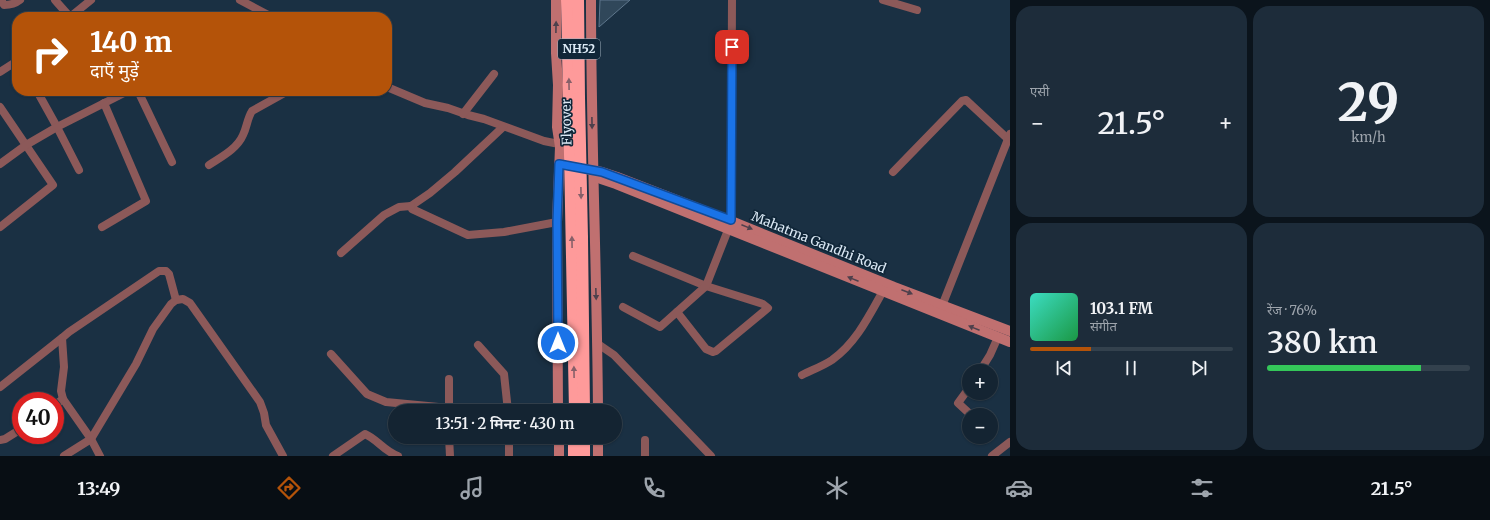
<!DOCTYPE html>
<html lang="hi">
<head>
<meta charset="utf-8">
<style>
	body { margin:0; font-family:Merriweather,"Noto Sans Devanagari",serif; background:#1d2c3a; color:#f1f3f6; height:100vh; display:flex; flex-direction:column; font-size:15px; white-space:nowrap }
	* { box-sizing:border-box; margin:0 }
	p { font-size:13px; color:#9da4ac }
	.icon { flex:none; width:22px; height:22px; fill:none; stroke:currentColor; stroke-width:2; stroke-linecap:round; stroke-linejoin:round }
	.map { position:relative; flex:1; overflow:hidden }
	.drawer { display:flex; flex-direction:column; gap:6px; padding:6px; background:#0b141c; width:480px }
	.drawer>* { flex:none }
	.banner { position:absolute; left:12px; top:12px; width:380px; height:84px; border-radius:16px; box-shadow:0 1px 3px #0004,0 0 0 1px #33414d; background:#b45309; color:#fff; overflow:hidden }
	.fabs { position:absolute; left:962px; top:364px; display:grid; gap:8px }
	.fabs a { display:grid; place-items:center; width:36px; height:36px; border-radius:50%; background:#142432; box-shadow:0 1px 3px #0004,0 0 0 1px #33414d; font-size:20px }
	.speed { position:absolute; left:12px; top:392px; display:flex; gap:8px; font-size:20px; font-weight:700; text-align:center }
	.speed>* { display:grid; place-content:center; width:52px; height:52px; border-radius:50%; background:#142432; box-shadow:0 1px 3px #0004,0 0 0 1px #33414d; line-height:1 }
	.speed .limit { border:6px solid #d22; background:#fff; color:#111 }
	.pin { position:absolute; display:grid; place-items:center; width:34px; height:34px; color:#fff; margin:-17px; border-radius:8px; box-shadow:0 2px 6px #0006 }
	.me { position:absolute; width:44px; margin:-22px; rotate:0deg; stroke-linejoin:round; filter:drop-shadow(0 0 3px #0008) }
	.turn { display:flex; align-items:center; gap:14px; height:84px; padding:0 12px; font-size:18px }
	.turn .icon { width:52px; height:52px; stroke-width:2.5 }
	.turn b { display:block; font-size:28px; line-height:34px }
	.big { font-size:30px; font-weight:600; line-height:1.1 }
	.drawer .card { flex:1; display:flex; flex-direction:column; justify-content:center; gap:6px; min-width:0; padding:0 14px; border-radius:16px; background:#1d2c3a }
	.drawer .dial { align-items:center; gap:0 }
	.dial b { font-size:52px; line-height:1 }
	.song { display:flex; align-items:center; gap:12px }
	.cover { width:48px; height:48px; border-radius:6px; background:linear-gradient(135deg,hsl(170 70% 55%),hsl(140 70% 35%)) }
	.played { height:4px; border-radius:2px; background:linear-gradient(90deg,#b45309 30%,#33414d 30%) }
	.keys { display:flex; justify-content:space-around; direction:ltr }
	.heat { display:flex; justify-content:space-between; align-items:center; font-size:22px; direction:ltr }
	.charge { height:6px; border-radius:3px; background:linear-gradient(90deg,#34c759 76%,#33414d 0) }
	.drawer .tiles { flex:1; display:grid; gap:6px; grid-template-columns:repeat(2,1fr) }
	.trip { position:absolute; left:388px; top:404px; width:234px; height:40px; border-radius:20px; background:#142432; box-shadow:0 1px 3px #0004,0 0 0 1px #33414d; font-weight:600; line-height:40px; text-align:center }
	.menu { display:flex; height:64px; justify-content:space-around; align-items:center; background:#080e14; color:#9da4ac }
	.menu .icon { width:28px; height:28px }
	.menu .active { color:#b45309 }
	.menu b { font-size:18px; color:#f1f3f6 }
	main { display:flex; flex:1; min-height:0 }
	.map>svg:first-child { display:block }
	.building { fill:#30475a; stroke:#5f778d }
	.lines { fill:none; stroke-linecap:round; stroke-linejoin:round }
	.street { stroke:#8c5959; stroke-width:8 }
	.secondary { stroke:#c07070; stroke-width:10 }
	.highway { stroke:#fe9a9a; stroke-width:12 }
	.highway-bridge { stroke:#fe9a9a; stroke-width:12 }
	.oneway { fill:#4e404c }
	.oneway2 { fill:#876069 }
	.route-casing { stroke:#114b97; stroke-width:10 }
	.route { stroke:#1a73e8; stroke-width:7 }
	.labels { text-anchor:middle; stroke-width:3.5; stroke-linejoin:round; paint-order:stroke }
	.shield { fill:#102638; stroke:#9eaebc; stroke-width:1 }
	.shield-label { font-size:12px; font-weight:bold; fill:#dbe9f5 }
	.street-label { font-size:13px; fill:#dbe9f5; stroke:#102638 }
</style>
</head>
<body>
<main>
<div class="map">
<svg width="1010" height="456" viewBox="0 0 1010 456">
	<rect width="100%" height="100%" fill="#1a3043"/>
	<polygon class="building" points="600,0 630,0 599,27"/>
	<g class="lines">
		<g class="street">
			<path d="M 1,0 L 4,5 C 11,5 15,4 20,0"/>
			<polyline points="55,0 70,17"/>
			<polyline points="240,0 272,17"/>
			<polyline points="883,0 917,10"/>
			<polyline points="70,17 91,0"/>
			<polyline points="158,17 163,15 182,17"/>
			<polyline points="0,72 17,61"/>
			<polyline points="387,87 425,103 448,108 468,115 484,119 544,141 559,144"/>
			<polyline points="37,91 57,127 79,170"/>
			<polyline points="138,91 172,162"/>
			<polyline points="0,107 53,185 0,227"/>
			<polyline points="463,114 494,74"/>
			<polyline points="503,127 455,172 430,193 411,206 412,209 468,235 504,232 557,222"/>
			<polyline points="0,164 26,145 57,127 128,91"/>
			<path d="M 209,165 C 221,157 237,149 243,135 C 247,127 247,119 252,111 L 288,91"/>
			<polyline points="893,172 962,101 966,100 1008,139"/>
			<polyline points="102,227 146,201 104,103"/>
			<polyline points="341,253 384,215 399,207 411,206"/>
			<polyline points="633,256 706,286 763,304 768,308 716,351 713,352 706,349 677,312"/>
			<polyline points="623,307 660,327 706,286 728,230 731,221 732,0"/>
			<polyline points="940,311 1010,134"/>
			<polyline points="598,344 614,355 711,456"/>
			<polyline points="478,345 504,374 508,411"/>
			<polyline points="331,354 367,394 386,402 449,408"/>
			<polyline points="980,371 990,355 998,337"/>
			<path d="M 802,375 C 812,370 823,366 832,360 C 856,343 869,316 883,291"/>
			<polyline points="449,379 449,411"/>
			<polyline points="0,387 62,338"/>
			<polyline points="969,388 958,403 971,415"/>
			<polyline points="63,399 61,391 64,367 62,338 69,332 159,271 166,271 169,274 176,300"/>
			<polyline points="55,405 63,399 91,439 100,456"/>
			<polyline points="449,437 450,456"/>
			<polyline points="509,437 509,456"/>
			<polyline points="0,440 5,439 21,429"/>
			<polyline points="64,456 91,439 136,364 153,329 171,304 176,300 183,299 190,303 260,402 264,413 266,425 283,456"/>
			<path d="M 333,456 L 365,434 C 377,439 385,452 398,456"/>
			<polyline points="645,456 645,440"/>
			<polyline points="992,456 1010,442"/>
		</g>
		<g class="secondary">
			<polyline points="556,0 556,53 558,85 557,127 560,147 557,222 558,411"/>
			<path d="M 591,0 C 591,137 597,274 598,411"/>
			<polyline points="559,164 602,172 617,177 731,221 894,287 1010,331"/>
			<polyline points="592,171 601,179 616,184 1010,342"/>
			<polyline points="559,437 559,456"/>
			<polyline points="598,437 598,456"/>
		</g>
		<g class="highway">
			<polyline points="567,0 575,411"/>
			<polyline points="578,0 579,98"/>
			<polyline points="582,238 584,411"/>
			<polyline points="574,456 574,437"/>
			<polyline points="584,456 584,437"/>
		</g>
		<polyline class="highway-bridge" points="579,98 582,238"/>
	</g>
	<defs><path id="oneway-solid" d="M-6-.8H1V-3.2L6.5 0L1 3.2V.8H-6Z"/></defs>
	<g class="oneway">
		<use href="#oneway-solid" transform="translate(556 27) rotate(-89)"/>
		<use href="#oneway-solid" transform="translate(592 123) rotate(89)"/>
		<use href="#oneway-solid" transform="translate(747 227) rotate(22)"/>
		<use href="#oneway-solid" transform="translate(853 279) rotate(-158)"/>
		<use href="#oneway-solid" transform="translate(907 292) rotate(21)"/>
		<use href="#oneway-solid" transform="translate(596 294) rotate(88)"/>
		<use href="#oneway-solid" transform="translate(974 328) rotate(-158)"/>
	</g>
	<g class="oneway2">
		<use href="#oneway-solid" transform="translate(569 84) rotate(-91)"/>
		<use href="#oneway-solid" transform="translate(581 193) rotate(89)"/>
		<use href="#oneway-solid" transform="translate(572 242) rotate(-91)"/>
		<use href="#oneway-solid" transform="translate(574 372) rotate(-91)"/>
	</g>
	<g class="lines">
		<g class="route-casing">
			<polyline id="route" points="558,343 557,222 559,164 602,172 731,220 732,47"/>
		</g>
		<use href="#route" class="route"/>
	</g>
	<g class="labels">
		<rect class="shield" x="558" y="39" width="42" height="20" rx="3"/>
		<g class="shield-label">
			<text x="579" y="53">NH52</text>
		</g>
		<g class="street-label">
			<text transform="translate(566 122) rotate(-91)" y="5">Flyover</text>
			<text transform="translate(819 242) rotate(22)" y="5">Mahatma Gandhi Road</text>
		</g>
	</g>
</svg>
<div class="fabs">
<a>+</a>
<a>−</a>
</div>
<div class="speed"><div class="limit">40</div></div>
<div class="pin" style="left:732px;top:47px;background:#d93025"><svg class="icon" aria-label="arrive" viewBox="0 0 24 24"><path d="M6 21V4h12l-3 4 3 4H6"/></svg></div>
<svg class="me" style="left:558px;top:343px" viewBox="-20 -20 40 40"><circle r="17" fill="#1a73e8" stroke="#fff" stroke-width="3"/><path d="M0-11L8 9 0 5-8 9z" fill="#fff"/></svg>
<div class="trip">13:51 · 2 मिनट · 430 m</div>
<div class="banner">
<div class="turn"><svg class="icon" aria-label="right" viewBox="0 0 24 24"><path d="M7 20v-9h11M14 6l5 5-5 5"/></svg><div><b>140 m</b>दाएँ मुड़ें</div></div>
</div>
</div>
<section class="drawer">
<div class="tiles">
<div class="card"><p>एसी</p>
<div class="heat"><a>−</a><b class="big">21.5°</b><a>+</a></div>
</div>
<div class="card dial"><b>29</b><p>km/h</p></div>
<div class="card">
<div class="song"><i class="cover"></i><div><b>103.1 FM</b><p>संगीत</p></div></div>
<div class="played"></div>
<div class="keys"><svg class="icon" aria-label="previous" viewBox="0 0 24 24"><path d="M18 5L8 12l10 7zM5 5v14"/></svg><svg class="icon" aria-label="pause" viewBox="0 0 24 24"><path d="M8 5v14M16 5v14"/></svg><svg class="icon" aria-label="next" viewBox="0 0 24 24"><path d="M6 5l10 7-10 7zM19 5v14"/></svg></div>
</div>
<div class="card"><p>रेंज · 76%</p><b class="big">380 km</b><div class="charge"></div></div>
</div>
</section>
</main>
<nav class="menu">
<b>13:49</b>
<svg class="icon active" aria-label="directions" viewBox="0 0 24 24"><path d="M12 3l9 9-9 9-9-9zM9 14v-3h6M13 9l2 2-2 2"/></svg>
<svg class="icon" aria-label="music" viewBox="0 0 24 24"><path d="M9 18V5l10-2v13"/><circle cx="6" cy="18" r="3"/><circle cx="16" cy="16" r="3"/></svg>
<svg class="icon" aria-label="phone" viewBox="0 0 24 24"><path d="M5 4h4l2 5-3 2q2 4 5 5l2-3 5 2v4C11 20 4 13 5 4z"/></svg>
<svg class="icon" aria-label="climate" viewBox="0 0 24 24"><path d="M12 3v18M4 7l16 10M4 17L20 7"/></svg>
<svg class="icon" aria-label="car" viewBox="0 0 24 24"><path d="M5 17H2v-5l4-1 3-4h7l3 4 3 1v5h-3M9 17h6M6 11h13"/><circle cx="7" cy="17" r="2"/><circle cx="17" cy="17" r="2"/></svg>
<svg class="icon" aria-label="filters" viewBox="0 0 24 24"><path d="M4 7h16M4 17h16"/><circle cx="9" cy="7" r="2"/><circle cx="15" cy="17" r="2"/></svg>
<b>21.5°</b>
</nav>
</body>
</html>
